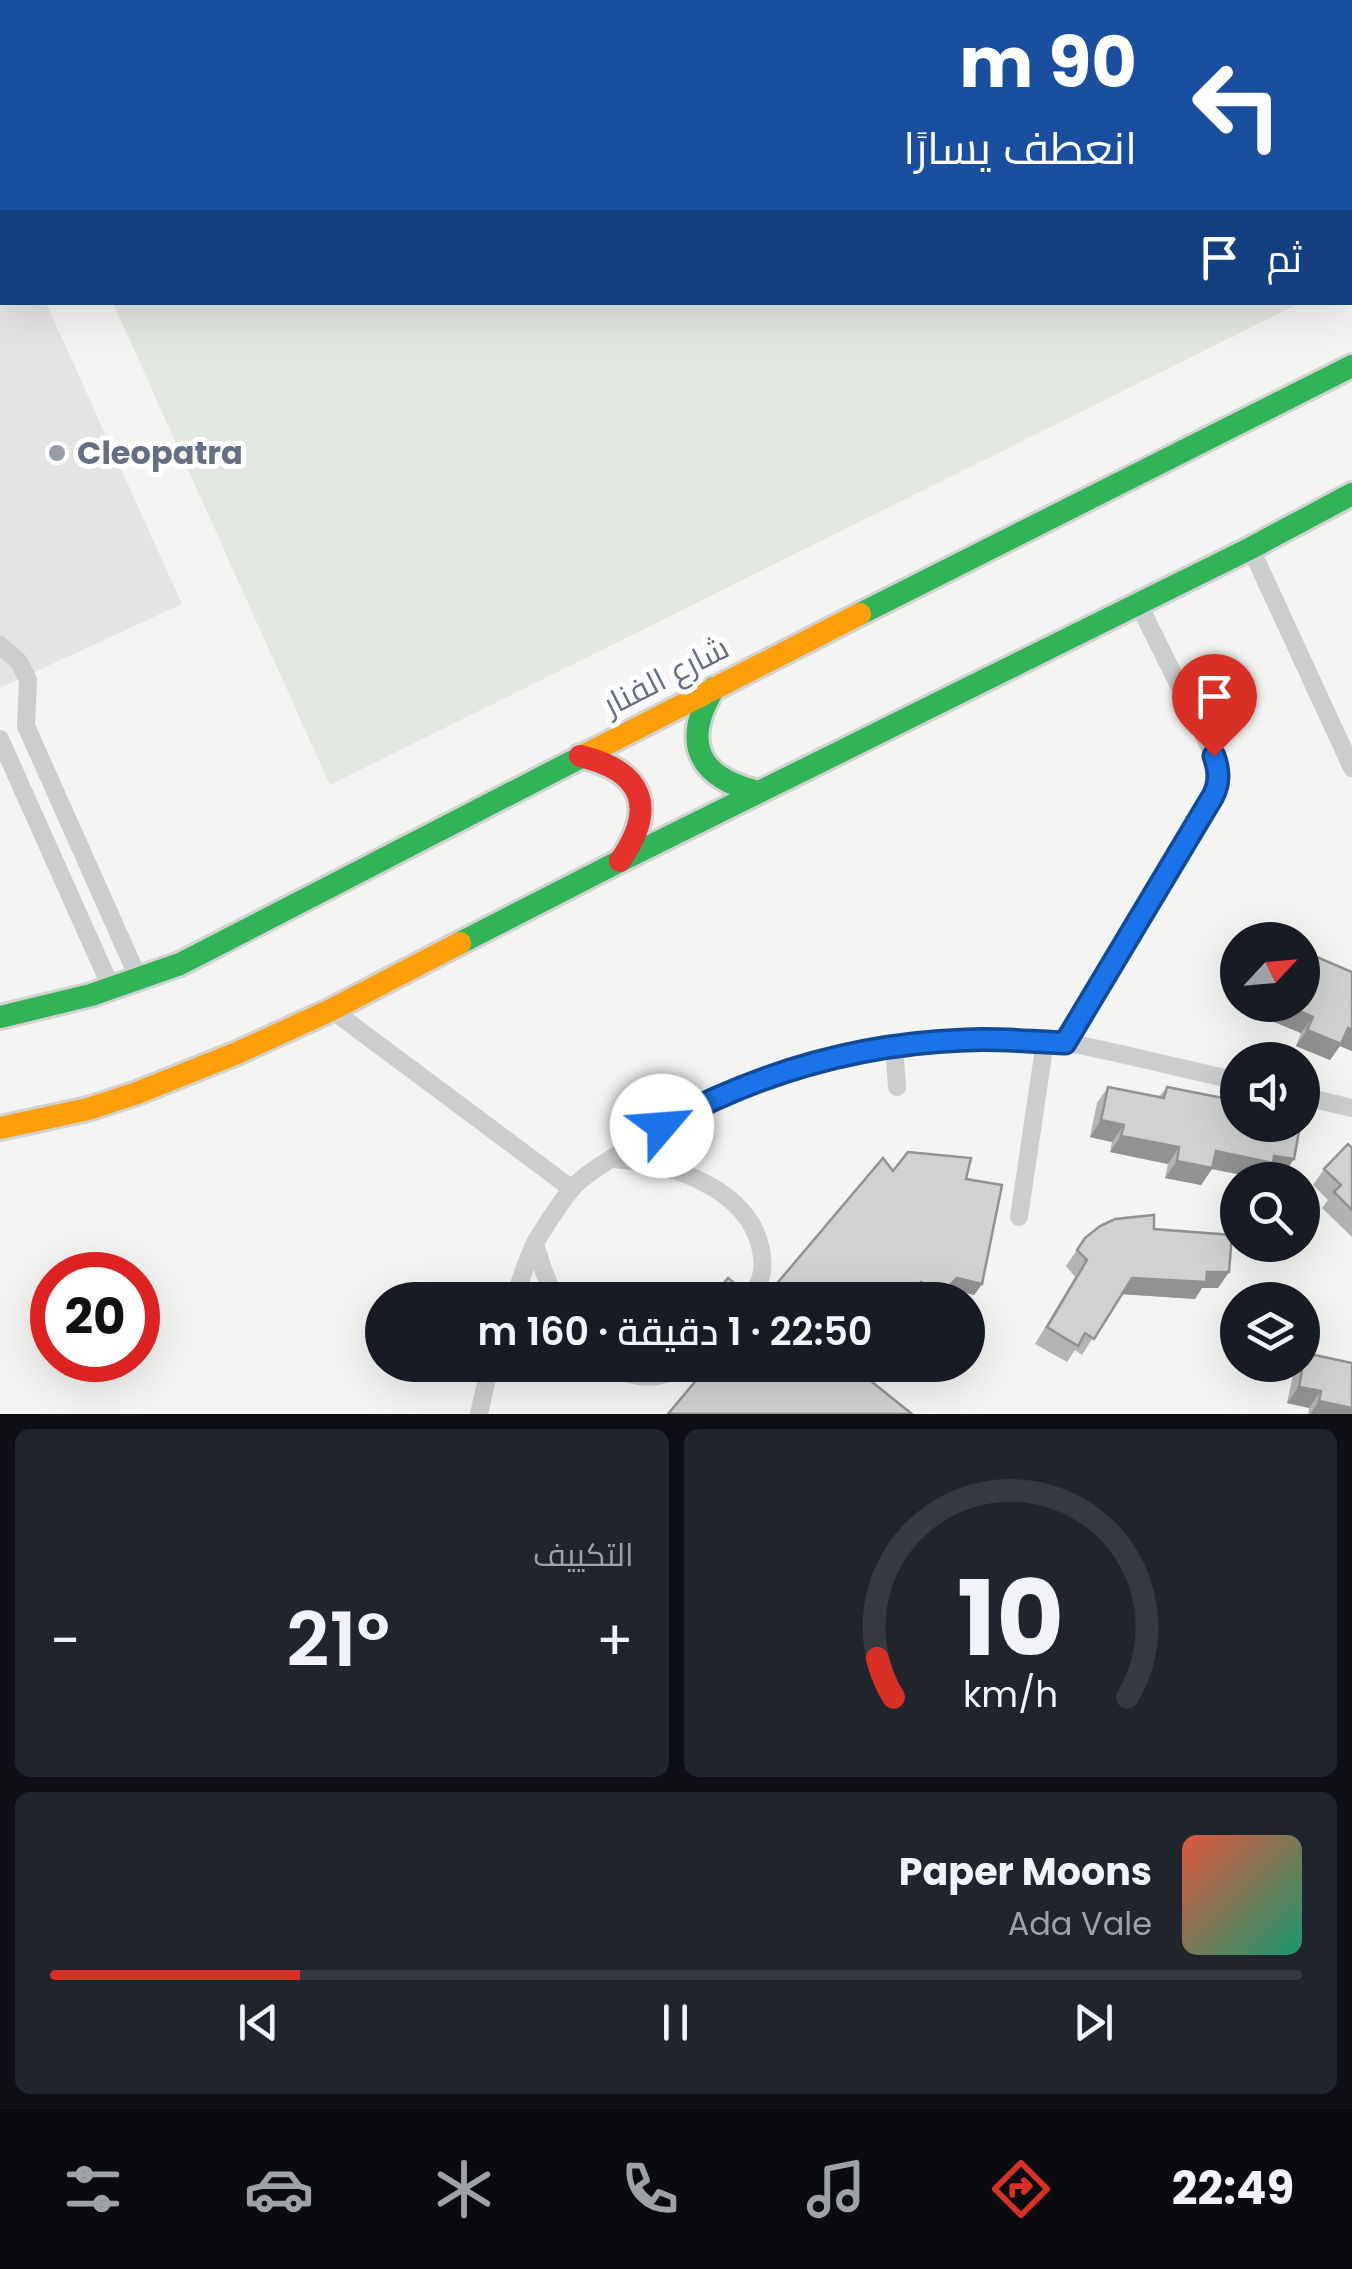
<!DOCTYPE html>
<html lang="ar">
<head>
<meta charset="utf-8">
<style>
	body { margin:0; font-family:Poppins,Cairo,sans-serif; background:#20242c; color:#f1f3f6; direction:rtl; height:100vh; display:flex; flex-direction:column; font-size:38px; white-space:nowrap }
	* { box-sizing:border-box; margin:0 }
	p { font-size:32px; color:#9ea1a6 }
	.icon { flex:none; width:55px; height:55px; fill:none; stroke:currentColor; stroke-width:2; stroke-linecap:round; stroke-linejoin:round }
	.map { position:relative; height:1414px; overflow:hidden; direction:ltr }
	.details { display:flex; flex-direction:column; gap:15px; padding:15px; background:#0d0f14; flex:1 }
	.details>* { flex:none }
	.guide { position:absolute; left:0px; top:0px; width:1352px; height:305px; box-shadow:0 10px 40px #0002; direction:rtl; background:#1a4fa0; color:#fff; overflow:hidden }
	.needle { width:65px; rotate:64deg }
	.tools { position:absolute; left:1220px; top:922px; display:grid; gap:20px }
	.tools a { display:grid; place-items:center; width:100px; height:100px; border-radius:50%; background:#171b24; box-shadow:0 10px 40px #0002; font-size:50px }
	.speed { position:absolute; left:30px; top:1252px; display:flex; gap:20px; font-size:50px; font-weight:700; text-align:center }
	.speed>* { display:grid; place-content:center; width:130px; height:130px; border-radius:50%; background:#171b24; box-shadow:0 10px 40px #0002; line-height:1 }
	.speed .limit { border:15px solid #d22; background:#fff; color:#111 }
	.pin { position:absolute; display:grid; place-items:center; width:85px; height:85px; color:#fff; margin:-102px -42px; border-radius:50% 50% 50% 0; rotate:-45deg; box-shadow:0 0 10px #0007 }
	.pin .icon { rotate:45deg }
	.me { position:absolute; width:110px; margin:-55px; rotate:63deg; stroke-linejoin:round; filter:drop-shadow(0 0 8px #0008) }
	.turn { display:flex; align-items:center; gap:35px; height:210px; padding:0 50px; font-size:45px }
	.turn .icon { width:130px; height:130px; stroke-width:2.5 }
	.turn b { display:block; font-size:70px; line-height:85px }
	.then { display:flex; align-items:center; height:95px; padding:0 50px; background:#0003; gap:20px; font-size:38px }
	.big { font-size:75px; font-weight:600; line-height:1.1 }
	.details .card { flex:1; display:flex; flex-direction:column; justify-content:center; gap:15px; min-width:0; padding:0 35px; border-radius:15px; background:#20242c }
	.details .dial { align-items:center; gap:0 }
	.dial svg { height:260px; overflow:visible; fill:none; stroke:#363941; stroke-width:7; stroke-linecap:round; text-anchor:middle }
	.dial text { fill:#f1f3f6; stroke:none }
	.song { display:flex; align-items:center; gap:30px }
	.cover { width:120px; height:120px; border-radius:15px; background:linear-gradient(135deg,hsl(10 70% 55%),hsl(160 70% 35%)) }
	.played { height:10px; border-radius:5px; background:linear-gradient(90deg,#d93025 20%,#363941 20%) }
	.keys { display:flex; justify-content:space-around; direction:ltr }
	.heat { display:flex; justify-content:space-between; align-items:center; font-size:55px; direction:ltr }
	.details .tiles { flex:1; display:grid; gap:15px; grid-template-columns:1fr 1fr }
	.card:last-child { grid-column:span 2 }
	.trip { position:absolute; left:365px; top:1282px; width:620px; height:100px; border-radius:50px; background:#171b24; box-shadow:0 10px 40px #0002; font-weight:600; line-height:100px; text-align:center; direction:rtl }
	.dock { display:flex; height:160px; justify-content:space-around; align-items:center; background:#090b0e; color:#9ea1a6 }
	.dock .icon { width:70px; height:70px }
	.dock .current { color:#d93025 }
	.dock b { font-size:45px; color:#f1f3f6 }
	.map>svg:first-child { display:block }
	.built { fill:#e4e4e5 }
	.green { fill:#e2e7e1 }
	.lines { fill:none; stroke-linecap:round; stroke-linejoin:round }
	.fast-casing { stroke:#d1d2d2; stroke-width:28 }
	.slow-casing { stroke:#d1d2d2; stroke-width:28 }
	.jam-casing { stroke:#d1d2d2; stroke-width:28 }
	.lane { stroke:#cccdce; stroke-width:18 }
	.fast { stroke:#30b455; stroke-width:22 }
	.slow { stroke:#ff9f0a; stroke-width:22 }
	.jam { stroke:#e5322d; stroke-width:22 }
	.wall { fill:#b3b4b4 }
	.shaded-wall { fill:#929292 }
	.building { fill:#d0d1d1; stroke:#929292; stroke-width:2.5 }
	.route-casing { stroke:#114b97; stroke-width:25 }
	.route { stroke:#1a73e8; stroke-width:18 }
	.poi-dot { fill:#969eaa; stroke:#fff; stroke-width:4 }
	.labels { text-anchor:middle; stroke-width:10; stroke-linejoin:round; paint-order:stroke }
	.poi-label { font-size:32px; font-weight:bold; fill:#646f83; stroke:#fff; text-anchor:start }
	.street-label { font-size:32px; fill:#646f83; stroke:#fff }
</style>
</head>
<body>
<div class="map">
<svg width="1352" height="1414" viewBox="0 0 1352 1414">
	<rect width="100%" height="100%" fill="#f4f4f3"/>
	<polygon class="built" points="0,202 2,207 2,302 46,303 182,604 0,688"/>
	<g class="green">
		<polygon points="0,0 1352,0 1352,277 1350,278 1350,2 2,2 2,58 0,52"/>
		<polygon points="113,303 1300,303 330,785"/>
	</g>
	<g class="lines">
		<g class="fast-casing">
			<g id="fast">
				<polyline points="860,614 1352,366"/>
				<path d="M 714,688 C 681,743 698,778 759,792"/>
				<polyline points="460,943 620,861 1251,548 1352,494"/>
				<polyline points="0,1017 91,995 180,964 587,754"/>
			</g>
		</g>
		<g class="slow-casing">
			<g id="slow">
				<polyline points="587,754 860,614"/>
				<polyline points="0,1128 88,1109 137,1093 237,1053 331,1010 460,943"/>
			</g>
		</g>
		<g class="jam-casing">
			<path id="jam" d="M 580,756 C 644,771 657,808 620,861"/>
		</g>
		<g class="lane">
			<polyline points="1252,551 1352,768"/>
			<polyline points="0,645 19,662 28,680 26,726 137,975"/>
			<polyline points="0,739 110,985"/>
			<polyline points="336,1013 572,1189"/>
			<polyline points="1065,1043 1217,787 1218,766 1214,756 1141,609"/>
			<polyline points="894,1046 897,1087"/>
			<polyline points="1302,1096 1352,1108"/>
			<path d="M 611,1159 C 666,1161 749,1187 761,1250 C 765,1271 761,1285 747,1300"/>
			<polyline points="1019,1217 1045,1042"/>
			<polyline points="535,1244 544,1272 556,1300"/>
			<path d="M 513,1300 C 521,1281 526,1261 535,1243 C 545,1226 557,1208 569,1192 C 584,1173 616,1156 637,1143 C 764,1062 916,1028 1066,1043 C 1089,1046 1111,1052 1134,1057 C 1168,1065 1203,1073 1238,1081"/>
			<path d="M 607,1365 C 634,1380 659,1382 685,1365"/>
			<polyline points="479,1414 490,1365"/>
		</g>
		<use href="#fast" class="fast"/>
		<use href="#slow" class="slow"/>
		<use href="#jam" class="jam"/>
	</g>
	<g class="wall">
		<polygon points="1312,955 1352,972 1352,1051 1340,1046 1330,1060 1296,1046 1301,1033 1247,1011 1249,1005 1302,1005 1305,965"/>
		<polygon points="1108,1087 1159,1097 1167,1087 1238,1125 1294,1159 1282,1176 1265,1173 1261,1179 1212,1169 1201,1185 1165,1178 1168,1164 1110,1152 1112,1142 1090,1137 1097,1103"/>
		<polygon points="1352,1148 1352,1237 1322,1208 1328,1200 1313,1185 1324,1169"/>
		<polygon points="893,1171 966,1179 982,1284 974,1295 949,1289 938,1300 920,1300 913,1294"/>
		<polygon points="1154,1229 1229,1272 1218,1288 1202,1288 1195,1299 1121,1294 1082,1355 1075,1350 1067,1362 1035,1344 1075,1277 1066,1266 1085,1238"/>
		<polygon points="1305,1353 1352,1414 1308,1414 1309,1408 1287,1403 1294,1370 1297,1365 1302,1365 1302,1357"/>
	</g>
	<g class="shaded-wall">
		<polygon points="1238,981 1238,995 1230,992"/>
		<polygon points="1251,1005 1285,1005 1313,1017 1301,1033 1247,1011"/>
		<polygon points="1348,1028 1352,1030 1352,1051 1340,1046 1330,1060 1296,1046 1307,1030"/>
		<polygon points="1101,1120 1124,1125 1112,1142 1090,1137"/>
		<polygon points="1121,1136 1179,1147 1168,1164 1110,1152"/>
		<polygon points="1216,1151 1274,1156 1294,1159 1282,1176 1265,1173 1261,1179 1212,1169 1201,1185 1165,1178 1177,1161"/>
		<polygon points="1207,1272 1229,1272 1218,1288 1202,1288 1195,1299 1120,1294 1132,1278"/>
		<polygon points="957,1278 982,1284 974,1295 949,1289 938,1300 936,1300"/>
		<polygon points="1299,1387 1321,1391 1309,1408 1287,1403"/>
		<polygon points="1319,1401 1352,1408 1352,1414 1310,1414"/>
	</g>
	<g class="building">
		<polygon points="1312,955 1352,972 1352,1030 1348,1028 1341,1044 1307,1030 1313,1017 1285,1005 1302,1005 1302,964 1307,966"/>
		<polygon points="1108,1087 1164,1098 1167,1087 1238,1101 1238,1125 1300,1126 1294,1159 1274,1156 1273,1163 1216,1151 1212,1168 1177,1161 1179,1147 1121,1136 1124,1125 1101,1120"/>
		<polygon points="1348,1144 1352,1148 1352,1210 1334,1192 1341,1185 1324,1169"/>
		<polygon points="908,1152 971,1158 966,1179 1002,1185 982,1284 957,1278 938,1297 921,1282 905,1300 763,1300 883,1158 893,1171"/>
		<polygon points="1154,1215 1154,1229 1232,1235 1229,1272 1207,1272 1206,1282 1132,1278 1094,1339 1085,1333 1078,1346 1047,1327 1087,1260 1077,1250 1085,1238 1100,1226 1115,1219"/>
		<polygon points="728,1278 754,1300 710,1300"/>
		<polygon points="1305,1353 1352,1363 1352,1408 1319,1401 1321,1391 1299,1387"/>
		<polygon points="709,1365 851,1365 912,1414 668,1414"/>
	</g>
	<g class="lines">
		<g class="route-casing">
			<path id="route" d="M 662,1126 C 681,1117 699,1106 717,1098 C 795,1063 880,1043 965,1040 C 998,1038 1031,1042 1065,1043 L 1213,796 C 1220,782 1219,770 1214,756"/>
		</g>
		<use href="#route" class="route"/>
	</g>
	<circle class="poi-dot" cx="57" cy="453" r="10"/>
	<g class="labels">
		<g class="poi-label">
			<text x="77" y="464">Cleopatra</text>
		</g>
		<g class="street-label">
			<text transform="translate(666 676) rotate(-27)" y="11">شارع الفنار</text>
		</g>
	</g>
</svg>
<div class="tools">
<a><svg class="needle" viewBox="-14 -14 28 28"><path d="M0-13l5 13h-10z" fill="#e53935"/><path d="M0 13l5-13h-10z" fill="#9ea1a6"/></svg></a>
<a><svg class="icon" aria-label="sound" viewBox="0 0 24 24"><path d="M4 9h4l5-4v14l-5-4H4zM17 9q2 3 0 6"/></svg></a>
<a><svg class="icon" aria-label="search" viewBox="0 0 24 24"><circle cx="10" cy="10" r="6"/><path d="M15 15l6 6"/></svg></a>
<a><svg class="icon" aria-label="layers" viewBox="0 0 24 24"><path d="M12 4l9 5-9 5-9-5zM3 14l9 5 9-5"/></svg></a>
</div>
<div class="speed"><div class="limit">20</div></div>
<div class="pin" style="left:1214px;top:756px;background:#d93025"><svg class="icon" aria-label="arrive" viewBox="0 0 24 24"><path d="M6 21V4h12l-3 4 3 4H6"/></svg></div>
<svg class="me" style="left:662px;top:1126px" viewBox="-20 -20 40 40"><circle r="19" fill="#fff"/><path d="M0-13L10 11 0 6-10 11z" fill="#1a73e8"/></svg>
<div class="trip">22:50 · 1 دقيقة · 160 m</div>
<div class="guide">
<div class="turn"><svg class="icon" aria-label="left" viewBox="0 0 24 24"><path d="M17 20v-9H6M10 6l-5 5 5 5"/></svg><div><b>90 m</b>انعطف يسارًا</div></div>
<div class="then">ثم<svg class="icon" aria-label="arrive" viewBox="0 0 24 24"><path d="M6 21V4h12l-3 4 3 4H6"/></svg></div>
</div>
</div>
<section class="details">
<div class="tiles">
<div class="card dial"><svg viewBox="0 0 100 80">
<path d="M14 69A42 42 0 1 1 86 69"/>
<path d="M14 69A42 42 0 0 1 9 57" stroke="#d93025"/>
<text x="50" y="56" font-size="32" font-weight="700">10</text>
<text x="50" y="72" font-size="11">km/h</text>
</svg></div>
<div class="card"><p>التكييف</p>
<div class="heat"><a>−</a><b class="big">21°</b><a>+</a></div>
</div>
<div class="card">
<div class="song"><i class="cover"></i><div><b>Paper Moons</b><p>Ada Vale</p></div></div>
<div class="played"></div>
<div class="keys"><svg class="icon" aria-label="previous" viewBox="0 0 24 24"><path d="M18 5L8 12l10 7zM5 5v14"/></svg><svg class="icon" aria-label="pause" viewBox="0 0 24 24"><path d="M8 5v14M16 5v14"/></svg><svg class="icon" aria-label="next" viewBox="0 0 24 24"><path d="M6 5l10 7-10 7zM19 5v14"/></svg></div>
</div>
</div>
</section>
<nav class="dock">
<b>22:49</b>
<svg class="icon current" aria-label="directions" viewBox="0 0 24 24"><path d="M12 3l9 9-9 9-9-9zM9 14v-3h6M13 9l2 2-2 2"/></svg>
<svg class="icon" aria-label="music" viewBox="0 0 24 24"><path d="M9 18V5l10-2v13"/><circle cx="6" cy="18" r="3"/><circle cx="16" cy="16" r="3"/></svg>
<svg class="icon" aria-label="phone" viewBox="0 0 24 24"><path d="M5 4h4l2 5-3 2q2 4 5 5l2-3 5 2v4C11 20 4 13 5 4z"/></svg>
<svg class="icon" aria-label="climate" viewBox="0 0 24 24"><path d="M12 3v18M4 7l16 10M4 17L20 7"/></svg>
<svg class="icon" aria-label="car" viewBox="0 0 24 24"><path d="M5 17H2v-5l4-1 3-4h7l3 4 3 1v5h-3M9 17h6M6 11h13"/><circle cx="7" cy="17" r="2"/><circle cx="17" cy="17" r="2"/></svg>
<svg class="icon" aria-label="filters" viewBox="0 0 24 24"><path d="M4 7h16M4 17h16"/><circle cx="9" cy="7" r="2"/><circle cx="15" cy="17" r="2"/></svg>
</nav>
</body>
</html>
